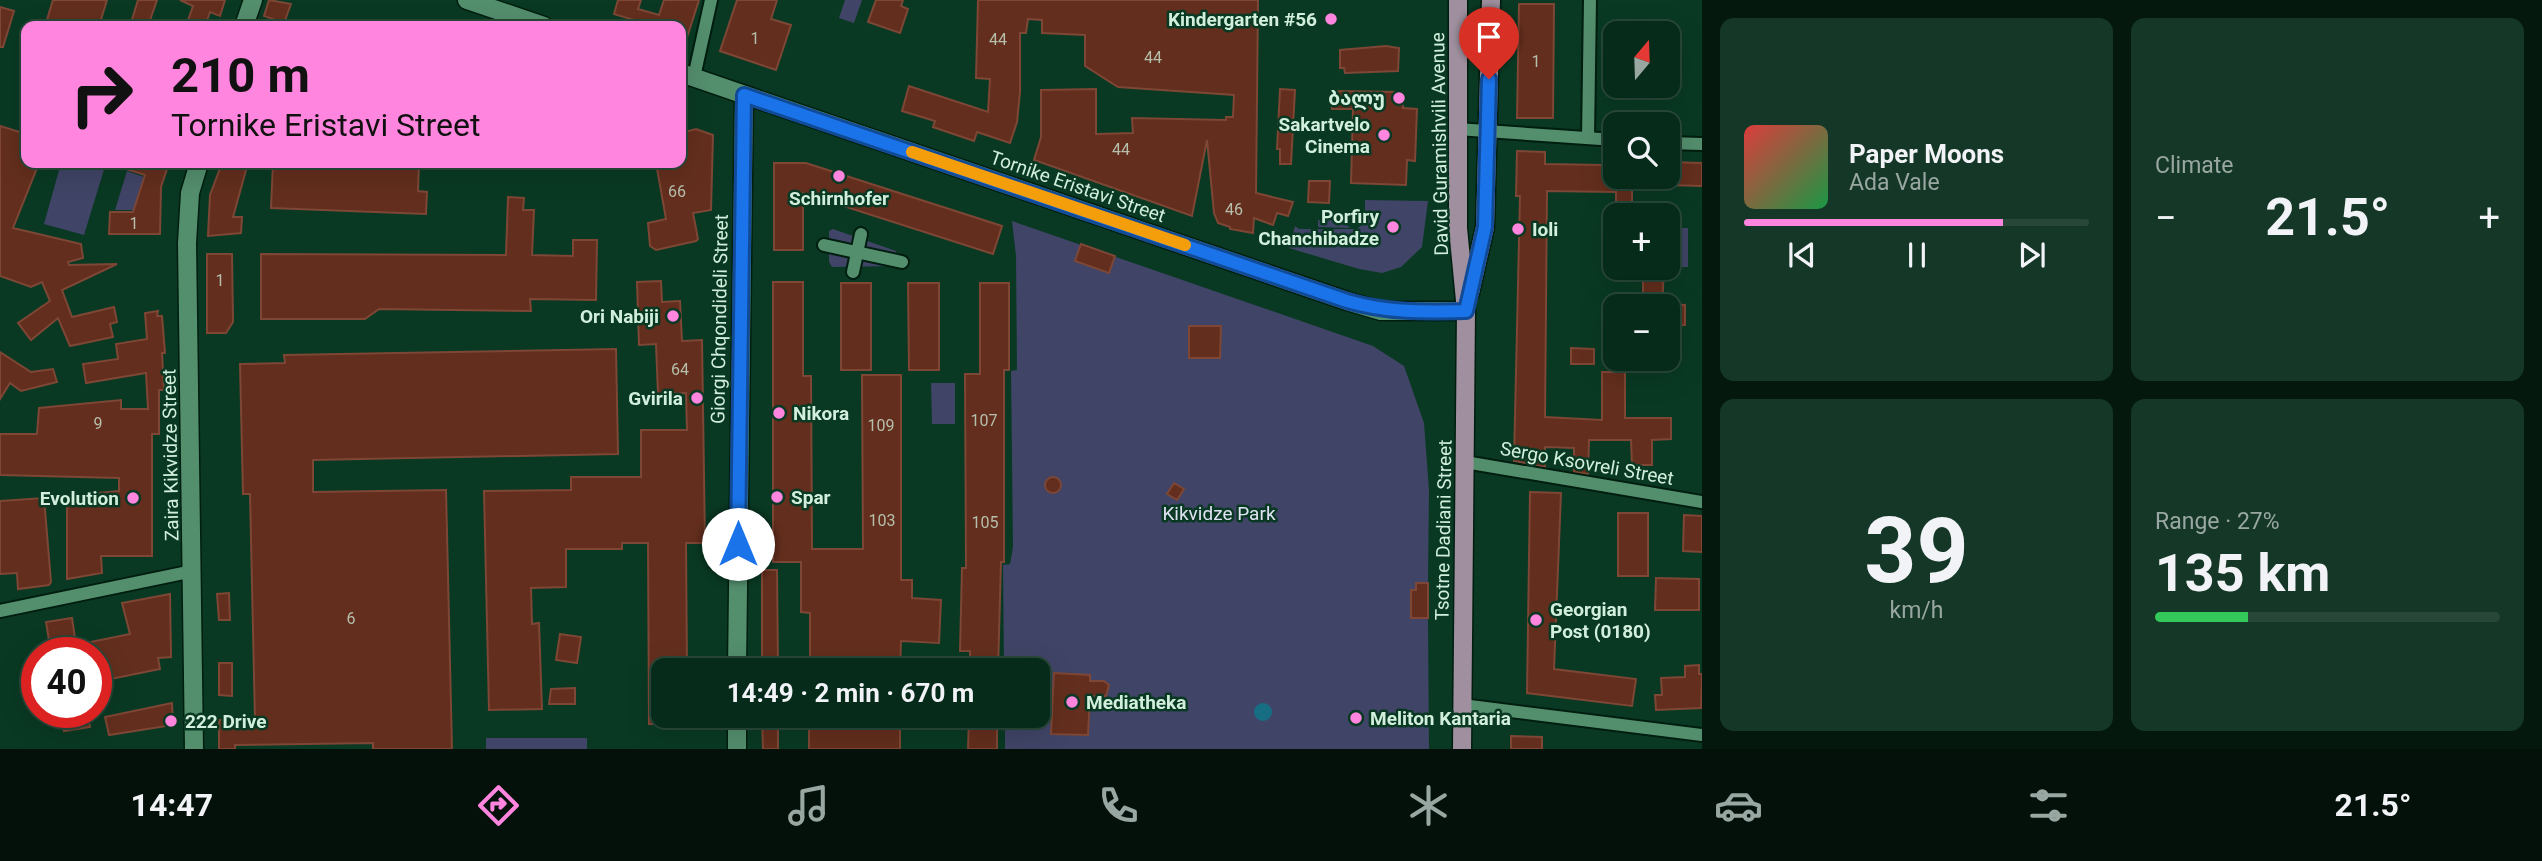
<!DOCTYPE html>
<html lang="en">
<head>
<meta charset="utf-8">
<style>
	body { margin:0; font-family:Roboto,"Noto Sans Georgian",sans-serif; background:#153727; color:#f1f3f6; height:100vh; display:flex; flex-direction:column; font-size:26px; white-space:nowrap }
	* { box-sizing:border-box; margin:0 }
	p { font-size:23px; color:#98a7a2 }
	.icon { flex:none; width:38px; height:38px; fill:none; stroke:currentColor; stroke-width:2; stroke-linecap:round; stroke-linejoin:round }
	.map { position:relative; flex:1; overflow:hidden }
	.side { display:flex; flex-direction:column; gap:18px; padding:18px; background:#04180e; width:840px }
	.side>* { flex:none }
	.banner { position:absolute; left:21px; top:21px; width:665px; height:147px; border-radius:14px; box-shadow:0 7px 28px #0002,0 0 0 2px #284739; background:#ff85df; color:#111; overflow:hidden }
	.needle { width:46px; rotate:19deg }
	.tools { position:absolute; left:1603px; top:21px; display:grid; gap:14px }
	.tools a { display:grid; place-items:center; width:77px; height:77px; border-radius:14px; background:#072b1a; box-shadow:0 7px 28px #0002,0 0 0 2px #284739; font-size:35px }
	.speed { position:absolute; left:21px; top:637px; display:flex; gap:14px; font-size:35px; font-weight:700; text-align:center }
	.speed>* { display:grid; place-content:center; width:91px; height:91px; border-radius:50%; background:#072b1a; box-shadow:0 7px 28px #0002,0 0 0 2px #284739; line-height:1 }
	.speed .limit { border:10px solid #d22; background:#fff; color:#111 }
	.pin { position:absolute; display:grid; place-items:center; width:60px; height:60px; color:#fff; margin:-72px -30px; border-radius:50% 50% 50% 0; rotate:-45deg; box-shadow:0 0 7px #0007 }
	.pin .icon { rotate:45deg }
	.me { position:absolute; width:77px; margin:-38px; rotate:0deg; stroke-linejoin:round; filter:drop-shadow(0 0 5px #0008) }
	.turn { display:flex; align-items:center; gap:24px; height:147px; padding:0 35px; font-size:32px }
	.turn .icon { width:91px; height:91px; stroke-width:2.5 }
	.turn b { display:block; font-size:49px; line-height:60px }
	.big { font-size:52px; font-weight:700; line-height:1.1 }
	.side .tile { flex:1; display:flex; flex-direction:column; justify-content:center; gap:10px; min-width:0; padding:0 24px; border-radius:14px; background:#153727 }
	.side .dial { align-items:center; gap:0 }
	.dial b { font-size:91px; line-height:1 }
	.song { display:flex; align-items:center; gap:21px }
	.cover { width:84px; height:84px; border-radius:10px; background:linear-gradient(135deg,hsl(0 70% 55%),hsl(140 70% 35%)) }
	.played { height:7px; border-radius:4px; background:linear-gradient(90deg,#ff85df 75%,#284739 75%) }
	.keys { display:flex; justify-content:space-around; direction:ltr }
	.heat { display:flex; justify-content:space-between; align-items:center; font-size:38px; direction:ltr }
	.charge { height:10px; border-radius:5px; background:linear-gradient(90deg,#34c759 27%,#284739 0) }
	.side .tiles { flex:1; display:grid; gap:18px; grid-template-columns:repeat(2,1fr) }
	.trip { position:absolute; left:651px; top:658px; width:399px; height:70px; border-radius:14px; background:#072b1a; box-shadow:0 7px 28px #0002,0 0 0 2px #284739; font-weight:700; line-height:70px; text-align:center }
	.tabs { display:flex; height:112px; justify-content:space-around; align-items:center; background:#03110a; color:#98a7a2 }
	.tabs .icon { width:49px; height:49px }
	.tabs .on { color:#ff85df }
	.tabs b { font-size:32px; color:#f1f3f6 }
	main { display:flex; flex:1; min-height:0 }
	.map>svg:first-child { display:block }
	.green { fill:#404466 }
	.water { fill:#176e83 }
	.building { fill:#632e1d; stroke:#7d4635; stroke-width:2 }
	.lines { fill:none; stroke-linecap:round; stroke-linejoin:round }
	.street-casing { stroke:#001e0f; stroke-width:16 }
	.secondary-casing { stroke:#001e0f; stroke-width:21 }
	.primary-casing { stroke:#001e0f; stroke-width:21 }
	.street { stroke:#538e6d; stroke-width:12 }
	.secondary { stroke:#538e6d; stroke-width:18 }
	.primary { stroke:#a0909f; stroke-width:18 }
	.route-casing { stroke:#114b97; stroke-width:18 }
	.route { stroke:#1a73e8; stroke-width:12 }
	.slow { stroke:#f59e0b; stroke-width:12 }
	.poi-dot { fill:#ff85df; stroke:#093923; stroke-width:2.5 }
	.labels { text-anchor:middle; stroke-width:5; stroke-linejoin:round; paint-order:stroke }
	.number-label { font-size:16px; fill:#b6bfac }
	.poi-label { font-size:19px; font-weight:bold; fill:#d1efdc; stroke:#093923; text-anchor:end }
	.street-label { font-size:19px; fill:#d1efdc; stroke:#093923 }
	.park-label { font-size:19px; fill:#dfe2f2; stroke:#093923 }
</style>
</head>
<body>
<main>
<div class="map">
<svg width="1702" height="749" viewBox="0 0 1702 749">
	<rect width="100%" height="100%" fill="#093923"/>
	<g class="green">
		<polygon points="845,0 862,0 854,23 839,18"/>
		<polygon points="61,163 106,163 84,235 44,224"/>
		<polygon points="127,171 144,177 134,210 115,210"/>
		<polygon points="1365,200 1428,201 1422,247 1401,267 1382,273 1359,269 1289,248 1295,226 1299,229 1357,229 1365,222"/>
		<polygon points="1318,220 1342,220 1350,228 1318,227"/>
		<polygon points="1012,221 1373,346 1404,366 1424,423 1429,490 1428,583 1417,583 1416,590 1411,590 1411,618 1428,618 1429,749 1005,749 1005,716 1038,716 1038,670 1004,670 1003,565 1010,564 1013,547 1011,371 1017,370 1016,256"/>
		<rect x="1668" y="228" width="20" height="39"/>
		<polygon points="833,229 896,251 895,266 832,267 829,262 829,231"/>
		<polygon points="931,383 955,383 955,424 932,424"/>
		<rect x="486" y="738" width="101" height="11"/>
	</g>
	<circle class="water" cx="1263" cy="712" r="9"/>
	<g class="building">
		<polygon points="53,0 107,0 99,26 45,26"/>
		<polygon points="138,0 157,0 148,26 130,26"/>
		<polygon points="180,0 225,0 220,16 210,12 205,26 186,26 193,6"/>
		<polygon points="269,0 291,4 284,23 264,16"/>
		<polygon points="618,0 641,0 638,9 659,15 664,0 699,0 683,50 681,26 654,26 614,14"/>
		<polygon points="737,0 777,0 771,19 791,25 776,70 720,51"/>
		<polygon points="876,0 903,0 901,6 908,9 900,33 868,22"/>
		<polygon points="978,0 1258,0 1256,193 1293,202 1288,216 1277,213 1273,225 1254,218 1253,233 1230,229 1230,227 1218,223 1214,213 1207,140 1192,216 1034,160 1041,137 1041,90 1096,89 1096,134 1133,133 1132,118 1226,120 1226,117 1233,117 1234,95 1118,87 1085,66 1085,35 1042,33 1042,20 1028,19 1026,33 1020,33 1020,92 1017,122 1010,143 977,132 974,141 933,127 935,121 902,111 909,86 988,112 990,79 976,78"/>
		<polygon points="1519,4 1554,4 1553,118 1517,118"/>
		<polygon points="0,7 14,11 3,47 0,47"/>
		<polygon points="1386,46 1399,48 1398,71 1345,73 1344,68 1340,68 1340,50"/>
		<polygon points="1280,89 1295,90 1291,164 1280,164 1280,149 1277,149"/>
		<polygon points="1331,91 1403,92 1403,108 1417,109 1415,161 1407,160 1406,185 1351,183 1353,109 1332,109"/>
		<polygon points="0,126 26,134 26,163 39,163 13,228 81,244 83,258 68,262 69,265 117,264 62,290 72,317 114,307 117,322 110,324 113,337 70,346 58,318 31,340 18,323 50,301 42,282 31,287 0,276"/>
		<polygon points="696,129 713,135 711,210 693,213 698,239 696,241 656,250 650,246 648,223 666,219 656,163 681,163 681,133"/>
		<polygon points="1517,151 1545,152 1545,164 1603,165 1604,160 1615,160 1615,177 1632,177 1632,208 1616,208 1616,192 1547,191 1545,417 1602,420 1602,372 1625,372 1625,418 1671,418 1671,439 1652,440 1652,465 1632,465 1631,440 1589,440 1588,474 1574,472 1574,448 1545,447 1545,467 1514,461 1520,196 1516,196"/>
		<polygon points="1668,162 1702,163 1702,186 1668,185"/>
		<polygon points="114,163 169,163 161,187 160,234 109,234 110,212 133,212 145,175 114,165"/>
		<polygon points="222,163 248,163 233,217 242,217 241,233 208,236 210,195"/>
		<polygon points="273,163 419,163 418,191 427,192 426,214 271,208"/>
		<polygon points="774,163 806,163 1002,226 993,254 803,193 803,250 774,250"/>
		<polygon points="1309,181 1330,181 1329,203 1308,202"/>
		<polygon points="508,197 524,198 523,210 534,210 532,255 573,256 573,240 597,240 596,300 530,299 531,311 379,309 365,319 261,319 261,254 506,255"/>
		<polygon points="1081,244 1115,256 1109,273 1075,261"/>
		<polygon points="207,254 232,254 233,322 226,333 207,333"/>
		<polygon points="1643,268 1664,270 1662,306 1643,306"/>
		<polygon points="661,281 662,302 680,301 682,341 702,340 705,543 686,543 687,670 663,670 663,724 649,724 648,543 622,543 622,549 566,549 566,587 531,588 532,624 539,623 542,709 489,710 484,491 571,490 571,477 641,477 641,430 687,430 686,393 658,394 656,344 639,345 637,282"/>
		<polygon points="773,282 803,282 803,376 811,376 812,549 863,549 862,375 901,375 901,580 912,580 912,598 941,600 939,643 901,641 900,670 810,670 810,613 801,612 801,562 773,562"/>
		<rect x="841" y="283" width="30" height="87"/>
		<polygon points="908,283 939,283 939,370 909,370"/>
		<polygon points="980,283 1009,283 1009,370 1004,370 1004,562 1001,562 998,670 970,670 970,651 960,651 962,568 966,568 965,374 980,374"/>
		<polygon points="1668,304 1685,305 1685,325 1668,324"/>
		<polygon points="158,311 157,316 162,316 165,353 162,353 164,390 159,390 159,434 152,434 152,556 101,556 102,573 67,579 67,496 119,491 119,478 0,475 0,434 37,434 39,408 121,400 121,409 148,409 146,373 86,383 83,364 118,359 116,344 147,339 145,313"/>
		<polygon points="1189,326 1221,326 1220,358 1189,358"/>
		<polygon points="1571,348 1594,349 1594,364 1571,364"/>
		<polygon points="616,349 618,454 313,460 313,492 446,490 452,749 373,749 373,743 235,745 235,749 219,749 219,720 255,720 250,494 243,494 240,364 285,363 284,355"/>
		<polygon points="0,352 31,372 53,369 57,382 21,391 10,383 0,399"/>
		<circle cx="1053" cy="485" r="8"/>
		<polygon points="1174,483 1184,489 1177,500 1167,494"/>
		<polygon points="1530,492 1561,493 1554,669 1636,679 1632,706 1527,693"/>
		<polygon points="44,498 51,582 49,585 18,589 17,573 0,574 0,501"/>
		<rect x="1618" y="513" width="30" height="63"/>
		<polygon points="1684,515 1702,516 1702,552 1683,551"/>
		<polygon points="762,570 777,570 778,670 762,670"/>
		<polygon points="1656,578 1699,579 1699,610 1655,610"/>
		<polygon points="1416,583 1428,583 1428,618 1411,618 1411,590 1416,590"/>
		<polygon points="229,593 230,620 219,620 217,594"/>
		<polygon points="170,594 171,657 158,658 160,669 96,682 96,653 51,653 46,622 72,618 76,645 130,634 122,603"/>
		<polygon points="560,634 581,637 577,663 556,660"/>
		<polygon points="219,663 232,663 232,696 219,695"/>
		<polygon points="1699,665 1699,674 1702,674 1701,708 1656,710 1655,695 1662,695 1661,678 1685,677 1685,666"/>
		<polygon points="1054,673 1090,675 1090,681 1104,681 1109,685 1106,696 1090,696 1088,735 1051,734"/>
		<polygon points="575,688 575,704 549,704 551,689"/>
		<polygon points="172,703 173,725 109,735 105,717"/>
		<polygon points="61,712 87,712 90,727 64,731"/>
		<polygon points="762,716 778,716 778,749 763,749"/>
		<rect x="809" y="716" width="91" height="33"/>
		<polygon points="969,716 997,716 997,749 968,749"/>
		<polygon points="1511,736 1542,737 1542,749 1511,749"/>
	</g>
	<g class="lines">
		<g class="street-casing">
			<g id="street">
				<polyline points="694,77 711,0"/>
				<polyline points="1457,129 1615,140"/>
				<polyline points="1588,138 1590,0"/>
				<polyline points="1668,143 1702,144"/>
				<polyline points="824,245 902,262"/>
				<polyline points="853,272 861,234"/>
				<polyline points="1465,462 1702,502"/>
				<polyline points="0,611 193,571"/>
				<polyline points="1462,705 1702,735"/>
			</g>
		</g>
		<g class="secondary-casing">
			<g id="secondary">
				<polyline points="467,0 544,26"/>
				<polyline points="244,26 253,0"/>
				<polyline points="681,73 1347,301 1381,311 1466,311"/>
				<polyline points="737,670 744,95"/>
				<polyline points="194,749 187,243 190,193 199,163"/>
				<polyline points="737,749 737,716"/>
			</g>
		</g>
		<g class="primary-casing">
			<g id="primary">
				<polyline points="1458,0 1458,228 1466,311 1462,749"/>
				<polyline points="1470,293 1485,227 1491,0"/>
			</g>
		</g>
		<use href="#street" class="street"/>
		<use href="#secondary" class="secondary"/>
		<use href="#primary" class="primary"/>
	</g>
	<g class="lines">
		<g class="route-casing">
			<path id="route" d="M 738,544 L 744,95 L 1347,301 C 1388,313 1424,312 1466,311 L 1485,227 L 1489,79"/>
		</g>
		<use href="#route" class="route"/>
		<polyline class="slow" points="912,152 1185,245"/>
	</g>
	<g class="poi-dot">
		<circle cx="1331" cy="19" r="7"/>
		<circle cx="1399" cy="98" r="7"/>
		<circle cx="1384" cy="135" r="7"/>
		<circle cx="839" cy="176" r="7"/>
		<circle cx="1393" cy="227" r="7"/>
		<circle cx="1518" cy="229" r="7"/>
		<circle cx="673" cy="316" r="7"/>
		<circle cx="697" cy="398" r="7"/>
		<circle cx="779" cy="413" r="7"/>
		<circle cx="777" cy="497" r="7"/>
		<circle cx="133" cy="498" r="7"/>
		<circle cx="1536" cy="620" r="7"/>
		<circle cx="1072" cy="702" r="7"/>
		<circle cx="1356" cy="718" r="7"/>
		<circle cx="171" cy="721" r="7"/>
	</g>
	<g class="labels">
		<g class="number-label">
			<text x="755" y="44">1</text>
			<text x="998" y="45">44</text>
			<text x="1153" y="63">44</text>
			<text x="1536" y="67">1</text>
			<text x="1121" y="155">44</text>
			<text x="677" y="197">66</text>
			<text x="1234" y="215">46</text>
			<text x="134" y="229">1</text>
			<text x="220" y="286">1</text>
			<text x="680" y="375">64</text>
			<text x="984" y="426">107</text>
			<text x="98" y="429">9</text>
			<text x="881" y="431">109</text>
			<text x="882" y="526">103</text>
			<text x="985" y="528">105</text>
			<text x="351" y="624">6</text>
		</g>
		<g class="poi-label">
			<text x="1317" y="26">Kindergarten #56</text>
			<text x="1385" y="105">ბალუ</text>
			<text x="1370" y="131">Sakartvelo<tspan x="1370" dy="22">Cinema</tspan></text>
			<text x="839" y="205" text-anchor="middle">Schirnhofer</text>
			<text x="1379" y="223">Porfiry<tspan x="1379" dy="22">Chanchibadze</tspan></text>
			<text x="1532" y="236" text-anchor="start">Ioli</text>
			<text x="659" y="323">Ori Nabiji</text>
			<text x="683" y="405">Gvirila</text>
			<text x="793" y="420" text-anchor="start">Nikora</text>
			<text x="791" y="504" text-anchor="start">Spar</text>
			<text x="119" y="505">Evolution</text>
			<text x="1550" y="616" text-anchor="start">Georgian<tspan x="1550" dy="22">Post (0180)</tspan></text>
			<text x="1086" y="709" text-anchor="start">Mediatheka</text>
			<text x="1370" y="725" text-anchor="start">Meliton Kantaria</text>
			<text x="185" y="728" text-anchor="start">222 Drive</text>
		</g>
		<g class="street-label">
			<text transform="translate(1439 144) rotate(-91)" y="7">David Guramishvili Avenue</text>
			<text transform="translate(1078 186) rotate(19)" y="7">Tornike Eristavi Street</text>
			<text transform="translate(719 319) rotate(-89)" y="7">Giorgi Chqondideli Street</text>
			<text transform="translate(170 455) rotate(-91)" y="7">Zaira Kikvidze Street</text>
			<text transform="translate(1587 463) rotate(10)" y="7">Sergo Ksovreli Street</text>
			<text transform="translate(1443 530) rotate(-89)" y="7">Tsotne Dadiani Street</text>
		</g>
		<g class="park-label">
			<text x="1219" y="520">Kikvidze Park</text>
		</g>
	</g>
</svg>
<div class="tools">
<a><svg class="needle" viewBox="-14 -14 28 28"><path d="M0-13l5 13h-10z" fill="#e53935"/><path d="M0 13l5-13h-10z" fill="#98a7a2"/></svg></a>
<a><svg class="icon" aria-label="search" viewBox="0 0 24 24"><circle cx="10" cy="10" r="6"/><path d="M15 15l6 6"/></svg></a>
<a>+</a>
<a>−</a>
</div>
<div class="speed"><div class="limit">40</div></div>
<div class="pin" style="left:1489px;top:79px;background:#d93025"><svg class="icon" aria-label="arrive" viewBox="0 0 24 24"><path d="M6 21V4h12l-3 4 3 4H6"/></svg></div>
<svg class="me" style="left:738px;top:544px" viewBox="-20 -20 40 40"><circle r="19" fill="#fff"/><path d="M0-13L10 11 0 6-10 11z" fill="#1a73e8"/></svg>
<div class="trip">14:49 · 2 min · 670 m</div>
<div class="banner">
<div class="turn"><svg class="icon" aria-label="right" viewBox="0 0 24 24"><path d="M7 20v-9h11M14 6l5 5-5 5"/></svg><div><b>210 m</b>Tornike Eristavi Street</div></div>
</div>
</div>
<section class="side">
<div class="tiles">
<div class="tile">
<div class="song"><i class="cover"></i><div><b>Paper Moons</b><p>Ada Vale</p></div></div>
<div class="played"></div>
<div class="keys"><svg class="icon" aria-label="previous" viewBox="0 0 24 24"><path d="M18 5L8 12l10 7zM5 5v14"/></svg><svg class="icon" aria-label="pause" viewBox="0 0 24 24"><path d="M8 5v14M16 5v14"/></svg><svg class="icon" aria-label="next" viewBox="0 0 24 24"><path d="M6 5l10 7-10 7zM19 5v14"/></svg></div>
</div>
<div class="tile"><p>Climate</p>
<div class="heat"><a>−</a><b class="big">21.5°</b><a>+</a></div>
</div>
<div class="tile dial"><b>39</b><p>km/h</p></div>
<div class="tile"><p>Range · 27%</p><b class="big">135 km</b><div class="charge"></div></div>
</div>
</section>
</main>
<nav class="tabs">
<b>14:47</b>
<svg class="icon on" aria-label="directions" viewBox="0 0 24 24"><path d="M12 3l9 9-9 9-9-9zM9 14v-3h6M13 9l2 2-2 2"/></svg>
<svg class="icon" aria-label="music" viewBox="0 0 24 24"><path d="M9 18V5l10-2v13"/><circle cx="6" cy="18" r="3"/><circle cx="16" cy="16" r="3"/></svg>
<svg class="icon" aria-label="phone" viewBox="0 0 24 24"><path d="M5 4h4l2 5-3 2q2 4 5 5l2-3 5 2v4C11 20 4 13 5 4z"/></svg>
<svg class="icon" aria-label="climate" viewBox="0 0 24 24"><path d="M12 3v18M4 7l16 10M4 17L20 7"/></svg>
<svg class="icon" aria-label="car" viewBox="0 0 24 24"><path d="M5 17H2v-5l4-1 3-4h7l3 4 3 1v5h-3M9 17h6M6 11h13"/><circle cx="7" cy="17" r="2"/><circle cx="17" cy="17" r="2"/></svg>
<svg class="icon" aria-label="filters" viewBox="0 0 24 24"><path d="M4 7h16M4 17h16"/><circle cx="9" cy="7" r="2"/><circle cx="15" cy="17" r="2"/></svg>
<b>21.5°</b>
</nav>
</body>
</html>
